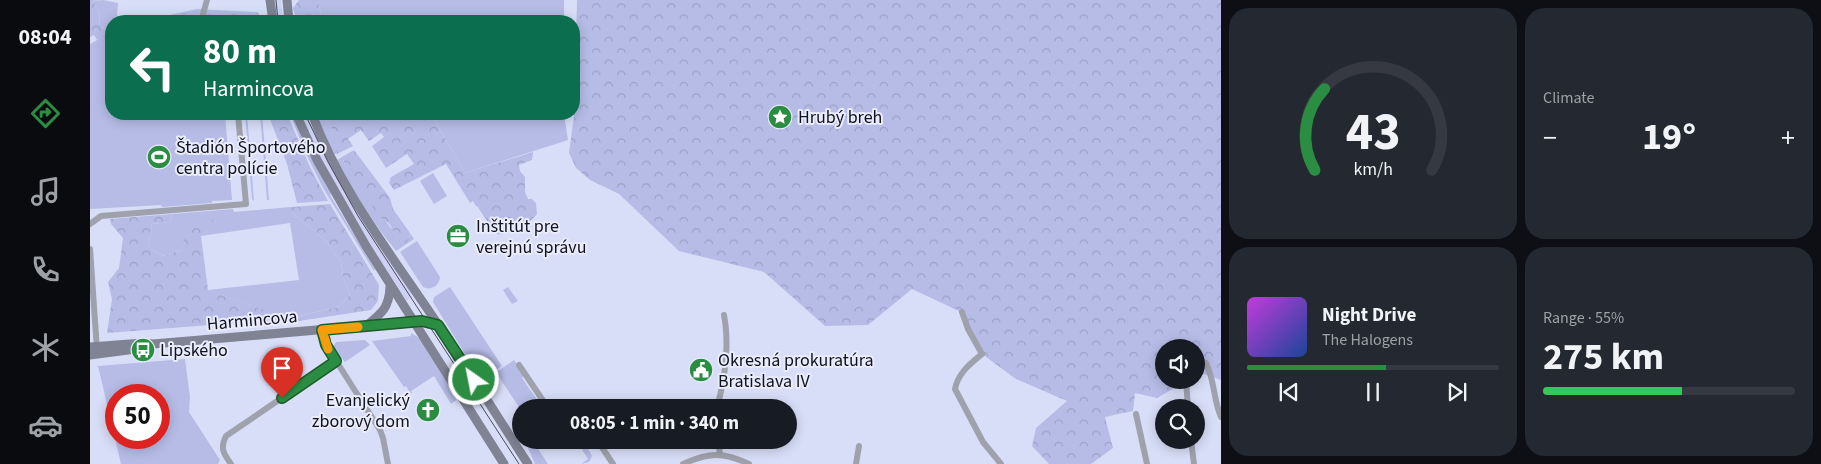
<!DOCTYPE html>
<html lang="en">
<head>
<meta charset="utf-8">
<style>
	body { margin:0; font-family:"Source Sans 3",sans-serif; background:#242831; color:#f1f3f6; height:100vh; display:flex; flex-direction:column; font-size:19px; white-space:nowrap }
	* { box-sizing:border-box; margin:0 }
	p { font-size:16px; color:#9ea1a6 }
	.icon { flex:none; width:28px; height:28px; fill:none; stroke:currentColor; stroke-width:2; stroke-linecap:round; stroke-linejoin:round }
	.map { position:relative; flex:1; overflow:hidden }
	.panel { display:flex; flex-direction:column; gap:8px; padding:8px; background:#0d0f14; width:600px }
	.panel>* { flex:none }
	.top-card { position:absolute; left:15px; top:15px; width:475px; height:105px; border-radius:20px; box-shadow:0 2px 12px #0003; background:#0b6e4f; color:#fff; overflow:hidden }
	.tools { position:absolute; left:1065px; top:339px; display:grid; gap:10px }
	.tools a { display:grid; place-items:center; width:50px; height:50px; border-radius:50%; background:#171b24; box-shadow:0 2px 12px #0003; font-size:25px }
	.speed { position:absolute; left:15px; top:384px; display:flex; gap:10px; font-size:25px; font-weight:700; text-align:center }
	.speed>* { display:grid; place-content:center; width:65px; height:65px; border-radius:50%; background:#171b24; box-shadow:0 2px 12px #0003; line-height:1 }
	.speed .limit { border:8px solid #d22; background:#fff; color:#111 }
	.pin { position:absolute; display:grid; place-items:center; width:42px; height:42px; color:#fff; margin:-51px -21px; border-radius:50% 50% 50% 0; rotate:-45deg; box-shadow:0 0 5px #0007 }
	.pin .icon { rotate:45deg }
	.me { position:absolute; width:55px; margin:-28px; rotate:327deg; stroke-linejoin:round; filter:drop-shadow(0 0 4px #0008) }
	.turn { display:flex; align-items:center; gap:18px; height:105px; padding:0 15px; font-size:22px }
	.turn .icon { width:65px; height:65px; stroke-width:2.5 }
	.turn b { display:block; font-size:35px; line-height:42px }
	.big { font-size:38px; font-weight:700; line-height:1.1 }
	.panel .tile { flex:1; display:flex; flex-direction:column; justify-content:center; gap:8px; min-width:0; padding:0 18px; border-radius:20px; background:#242831 }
	.panel .dial { align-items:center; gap:0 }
	.dial svg { height:130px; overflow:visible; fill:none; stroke:#363941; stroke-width:7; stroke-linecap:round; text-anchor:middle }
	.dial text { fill:#f1f3f6; stroke:none }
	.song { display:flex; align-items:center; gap:15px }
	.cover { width:60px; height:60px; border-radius:8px; background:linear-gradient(135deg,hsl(290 70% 55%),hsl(220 70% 35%)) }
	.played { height:5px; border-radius:2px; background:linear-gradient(90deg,#2b8d42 55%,#363941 55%) }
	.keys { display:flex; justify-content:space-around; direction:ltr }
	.heat { display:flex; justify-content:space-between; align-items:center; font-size:28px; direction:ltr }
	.charge { height:8px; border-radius:4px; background:linear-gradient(90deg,#34c759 55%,#363941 0) }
	.panel .tiles { flex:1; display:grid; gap:8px; grid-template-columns:repeat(2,1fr) }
	.trip { position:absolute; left:422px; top:399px; width:285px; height:50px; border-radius:25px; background:#171b24; box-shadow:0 2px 12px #0003; font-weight:700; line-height:50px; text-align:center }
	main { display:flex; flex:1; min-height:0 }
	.tab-bar { display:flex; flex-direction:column; width:90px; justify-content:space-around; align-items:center; background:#090b0e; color:#9ea1a6 }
	.tab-bar .icon { width:35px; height:35px }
	.tab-bar .active { color:#2b8d42 }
	.tab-bar b { font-size:22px; color:#f1f3f6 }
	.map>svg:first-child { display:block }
	.built { fill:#cdd2f4 }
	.green { fill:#b6bce6; fill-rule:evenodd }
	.forest { fill:url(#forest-crowns) }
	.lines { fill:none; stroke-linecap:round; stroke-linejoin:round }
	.street { stroke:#9fa1ac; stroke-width:6 }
	.secondary { stroke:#808393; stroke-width:9 }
	.tram { stroke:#494b59; stroke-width:1 }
	.route-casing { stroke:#1c5c2b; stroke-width:12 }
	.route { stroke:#2b8d42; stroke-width:9 }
	.slow { stroke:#f59e0b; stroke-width:9 }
	.labels { text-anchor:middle; stroke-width:4; stroke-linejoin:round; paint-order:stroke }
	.poi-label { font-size:18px; fill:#11121b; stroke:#e9ecfc; text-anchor:start }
	.street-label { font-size:18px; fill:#11121b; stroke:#e9ecfc }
</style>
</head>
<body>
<main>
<nav class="tab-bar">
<b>08:04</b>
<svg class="icon active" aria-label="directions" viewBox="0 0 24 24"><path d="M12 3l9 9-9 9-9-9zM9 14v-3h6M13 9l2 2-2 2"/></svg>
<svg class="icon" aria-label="music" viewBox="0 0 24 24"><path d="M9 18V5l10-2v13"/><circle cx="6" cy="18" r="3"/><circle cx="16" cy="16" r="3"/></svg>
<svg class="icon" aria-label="phone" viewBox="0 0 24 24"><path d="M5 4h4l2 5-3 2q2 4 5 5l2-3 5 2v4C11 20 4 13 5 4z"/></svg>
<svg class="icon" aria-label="climate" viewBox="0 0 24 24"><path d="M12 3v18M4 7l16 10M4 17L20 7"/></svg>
<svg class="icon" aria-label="car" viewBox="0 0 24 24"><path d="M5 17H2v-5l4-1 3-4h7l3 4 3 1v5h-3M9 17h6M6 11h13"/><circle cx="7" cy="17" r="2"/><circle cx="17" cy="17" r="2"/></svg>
</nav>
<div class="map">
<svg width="1131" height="464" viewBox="0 0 1131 464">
	<defs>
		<pattern id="forest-crowns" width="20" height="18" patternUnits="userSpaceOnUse" patternTransform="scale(1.25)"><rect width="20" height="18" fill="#b6bce6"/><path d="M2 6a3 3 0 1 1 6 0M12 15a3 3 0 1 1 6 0" fill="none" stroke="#9ba1c5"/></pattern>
	</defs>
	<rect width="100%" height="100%" fill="#d9def8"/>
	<g class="built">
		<polygon points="185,0 191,0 193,21 186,21"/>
		<polygon points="209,114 217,114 223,127 283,236 319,290 322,297 316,301 258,209 227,154"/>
	</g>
	<g class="green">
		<polygon points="13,0 28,3 27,16 17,22 16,28 10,27 9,10 2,1"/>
		<polygon points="228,0 474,0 474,21 232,21"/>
		<polygon points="20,33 21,36 21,114 135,114 142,200 122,201 122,203 72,207 71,205 0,209 0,44"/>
		<polygon points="155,114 157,114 164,201 162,199"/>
		<polygon points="170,114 172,114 179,200 177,200"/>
		<polygon points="200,114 203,114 218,151 241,194 240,195 285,269 284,271 233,188 215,152"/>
		<polygon points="226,114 232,114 244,132 244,144 247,154 243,154"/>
		<polygon points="341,114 474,114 478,140 375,173"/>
		<path d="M 264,150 L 253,160 C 258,175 267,184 283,185 C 285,199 293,223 305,231 C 309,234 315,235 320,237 L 320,233 L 324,239 L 306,251 C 283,223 264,192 247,160 Z"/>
		<polygon points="343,173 357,196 344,204 330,181"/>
		<polygon points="201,207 201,212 234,239 251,262 253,276 260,295 248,307 196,319 173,321 173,310 118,290 209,280 200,223 111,236 126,226 125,220 91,250 73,256 58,247 62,224 80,222 82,214 143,209 144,212"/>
		<path d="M 327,241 L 350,277 C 349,286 341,291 333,287 L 310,252 Z"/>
		<polygon points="360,287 412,366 391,380 343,302 344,297"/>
		<polygon points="418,287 428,301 422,304 413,290"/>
		<polygon points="321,333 331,339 367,396 366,400 361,404 344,376 321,391 322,393 321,394 316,386 314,387 282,341 321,336"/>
		<polygon points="275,340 280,345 255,362 243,347 246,342"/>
		<path d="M 95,359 L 100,397 L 99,412 L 130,460 L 128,464 L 31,464 L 8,366 ZM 26,395 L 69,395 L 69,438 L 26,438 Z"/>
		<polygon points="424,360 434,374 432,378 452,407 431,408 431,410 409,377 397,386 401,392 392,382"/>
		<polygon points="440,440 451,440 445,444 458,464 445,464 438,448"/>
		<polygon points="497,440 498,443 496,445 502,456 499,462 491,464 498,459 488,443"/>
	</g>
	<g class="forest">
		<polygon points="0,0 9,0 2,1 9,10 10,27 15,28 17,22 27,16 61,19 107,9 168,12 171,21 21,21 21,36 20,34 7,40 4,35 0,37"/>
		<polygon points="209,0 228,0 232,21 207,21 203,8"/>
		<polygon points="487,0 1131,0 1131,380 1111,373 1106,376 1106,348 1074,348 1074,380 1099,380 1067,398 1045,393 1043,411 1015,417 1023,448 1001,464 959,464 942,446 946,428 977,401 926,379 892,354 871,312 822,289 778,325 735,326 674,272 589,251 529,194 500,180 486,168 479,153 484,116"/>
		<polygon points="178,114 197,114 220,167 238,201 207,203 197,164"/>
		<path d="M 232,114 L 341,114 L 375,173 L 443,152 L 442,160 L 429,165 L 430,171 L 435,177 L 435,192 L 438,199 L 442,199 L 446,203 L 447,214 C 438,225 420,236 406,234 L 387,206 L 386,206 L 383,201 L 380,203 L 356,164 L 304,190 L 299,183 L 301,177 L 324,164 L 317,154 L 296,168 L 282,146 L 294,137 L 291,133 L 279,141 L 271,130 L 258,139 L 263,146 L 247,154 L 244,144 L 244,132 Z"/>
		<path d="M 264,150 L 300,198 L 303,209 L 320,233 C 320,239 317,243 311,246 L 307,237 L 304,236 C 304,225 294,218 284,215 L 281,199 L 284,194 L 283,185 L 280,185 L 276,190 L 272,191 C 263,184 256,171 253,159 Z"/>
		<polygon points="240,204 289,285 288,301 281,310 209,321 201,318 248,307 260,295 253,276 251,262 234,239 201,212 201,207"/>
		<polygon points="82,214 80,222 62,224 58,247 73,256 91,250 98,223 125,220 127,226 111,236 118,290 174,310 173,321 17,333 22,299 18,282 29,268 33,238 21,224 20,219"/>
	</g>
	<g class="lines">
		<g class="street">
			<polyline points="111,21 117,0"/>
			<polyline points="0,224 11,216 156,204 148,114"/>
			<polyline points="0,249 7,350"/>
			<path d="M 872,312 L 878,329 L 892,354 C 880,364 868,373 865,389 L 893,442 L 911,464"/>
			<polyline points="231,330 236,345 290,430 293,438 298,464"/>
			<path d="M 1106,359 L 1116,363 C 1125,381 1123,399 1131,417"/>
			<polyline points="429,365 458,408"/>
			<polyline points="1096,380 1098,408"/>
			<path d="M 627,408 C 635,378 640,346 634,315"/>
			<polyline points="1046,414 1057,464"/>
			<polyline points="507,440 523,464"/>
			<polyline points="628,440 630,454"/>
			<polyline points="1101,440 1104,464"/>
			<path d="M 141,464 C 133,453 130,448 136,436 L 246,361"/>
			<path d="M 593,464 C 619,452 634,452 659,464"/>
			<polyline points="766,464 769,446"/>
		</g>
		<g class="secondary">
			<polyline points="180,0 183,21"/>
			<polyline points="197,0 199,21"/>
			<polyline points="206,114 227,160 276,246 414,464"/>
			<path d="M 222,114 C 247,182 291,241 332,301 C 369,354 403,410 438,464"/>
			<path d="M 276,326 C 292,313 299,308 300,287"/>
			<polyline points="0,347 53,343 63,344 332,321 348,325"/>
			<polyline points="0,355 53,348"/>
		</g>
		<g class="tram">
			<polyline points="186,0 188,21"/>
			<polyline points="215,114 238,162 268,216 429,464"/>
		</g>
	</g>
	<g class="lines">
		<g class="route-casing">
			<polyline id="route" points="192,398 246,361 236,345 232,330 332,321 348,325 384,380"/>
		</g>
		<use href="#route" class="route"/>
		<polyline class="slow" points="238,349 232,330 268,327"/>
	</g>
	<defs>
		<g id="sight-disc" transform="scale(1.25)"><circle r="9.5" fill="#2b8d42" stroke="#e9ecfc"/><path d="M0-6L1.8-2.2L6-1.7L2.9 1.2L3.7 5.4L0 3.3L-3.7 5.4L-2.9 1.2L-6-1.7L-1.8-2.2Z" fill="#fff"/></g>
		<g id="stadium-disc" transform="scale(1.25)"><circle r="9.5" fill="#2b8d42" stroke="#e9ecfc"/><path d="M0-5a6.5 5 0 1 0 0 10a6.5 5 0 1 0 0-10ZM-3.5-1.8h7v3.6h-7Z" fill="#fff"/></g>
		<g id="office-disc" transform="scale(1.25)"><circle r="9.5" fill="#2b8d42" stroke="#e9ecfc"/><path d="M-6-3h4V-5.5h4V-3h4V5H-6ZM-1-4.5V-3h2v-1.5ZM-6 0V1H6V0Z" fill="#fff"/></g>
		<g id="bus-disc" transform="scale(1.25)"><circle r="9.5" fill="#2b8d42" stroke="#e9ecfc"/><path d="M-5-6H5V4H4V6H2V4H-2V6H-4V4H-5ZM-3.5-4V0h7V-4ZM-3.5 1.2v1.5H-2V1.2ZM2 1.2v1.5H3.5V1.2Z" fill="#fff"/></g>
		<g id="civic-disc" transform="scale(1.25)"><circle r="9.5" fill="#2b8d42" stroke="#e9ecfc"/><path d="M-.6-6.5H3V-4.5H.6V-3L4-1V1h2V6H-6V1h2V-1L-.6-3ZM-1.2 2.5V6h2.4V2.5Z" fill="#fff"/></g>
		<g id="church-disc" transform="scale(1.25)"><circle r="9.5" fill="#2b8d42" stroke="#e9ecfc"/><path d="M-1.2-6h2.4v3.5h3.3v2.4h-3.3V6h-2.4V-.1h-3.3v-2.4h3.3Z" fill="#fff"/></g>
	</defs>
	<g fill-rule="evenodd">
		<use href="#sight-disc" x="690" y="117"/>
		<use href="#stadium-disc" x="69" y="157"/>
		<use href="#office-disc" x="368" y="236"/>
		<use href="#bus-disc" x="53" y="350"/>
		<use href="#civic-disc" x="611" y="370"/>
		<use href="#church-disc" x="338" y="410"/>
	</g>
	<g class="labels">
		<g class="poi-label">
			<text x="708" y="123">Hrubý breh</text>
			<text x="86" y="153">Štadión Športového<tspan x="86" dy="21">centra polície</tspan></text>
			<text x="386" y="232">Inštitút pre<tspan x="386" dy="21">verejnú správu</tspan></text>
			<text x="70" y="356">Lipského</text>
			<text x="628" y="366">Okresná prokuratúra<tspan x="628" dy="21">Bratislava IV</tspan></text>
			<text x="320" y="406" text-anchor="end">Evanjelický<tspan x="320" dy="21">zborový dom</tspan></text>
		</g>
		<g class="street-label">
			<text transform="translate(162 320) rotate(-5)" y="6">Harmincova</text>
		</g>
	</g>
</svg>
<div class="tools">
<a><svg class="icon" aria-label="sound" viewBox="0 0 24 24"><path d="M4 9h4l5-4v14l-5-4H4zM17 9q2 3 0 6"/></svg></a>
<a><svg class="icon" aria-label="search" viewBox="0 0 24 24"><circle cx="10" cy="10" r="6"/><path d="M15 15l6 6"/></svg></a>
</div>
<div class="speed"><div class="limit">50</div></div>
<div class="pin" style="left:192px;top:398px;background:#d93025"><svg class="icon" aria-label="arrive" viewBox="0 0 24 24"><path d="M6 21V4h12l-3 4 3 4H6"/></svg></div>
<svg class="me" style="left:384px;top:380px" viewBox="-20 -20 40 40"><circle r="17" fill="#2b8d42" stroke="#fff" stroke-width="3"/><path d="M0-11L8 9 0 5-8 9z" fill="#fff"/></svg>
<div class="trip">08:05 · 1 min · 340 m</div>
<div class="top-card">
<div class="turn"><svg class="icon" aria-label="left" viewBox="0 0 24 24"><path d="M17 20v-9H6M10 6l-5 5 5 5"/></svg><div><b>80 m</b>Harmincova</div></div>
</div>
</div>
<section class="panel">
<div class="tiles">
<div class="tile dial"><svg viewBox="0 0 100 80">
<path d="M14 69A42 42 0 1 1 86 69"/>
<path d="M14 69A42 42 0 0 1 20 19" stroke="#2b8d42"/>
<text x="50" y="56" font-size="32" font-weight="700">43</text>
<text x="50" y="72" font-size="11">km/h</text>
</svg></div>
<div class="tile"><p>Climate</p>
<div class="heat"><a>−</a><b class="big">19°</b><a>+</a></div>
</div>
<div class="tile">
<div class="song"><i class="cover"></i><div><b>Night Drive</b><p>The Halogens</p></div></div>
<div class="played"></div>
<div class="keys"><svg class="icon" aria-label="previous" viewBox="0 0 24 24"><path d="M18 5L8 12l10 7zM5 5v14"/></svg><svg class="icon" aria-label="pause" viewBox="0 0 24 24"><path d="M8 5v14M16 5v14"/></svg><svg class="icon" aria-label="next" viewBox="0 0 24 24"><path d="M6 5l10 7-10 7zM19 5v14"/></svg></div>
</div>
<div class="tile"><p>Range · 55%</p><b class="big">275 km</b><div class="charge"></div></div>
</div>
</section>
</main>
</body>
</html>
